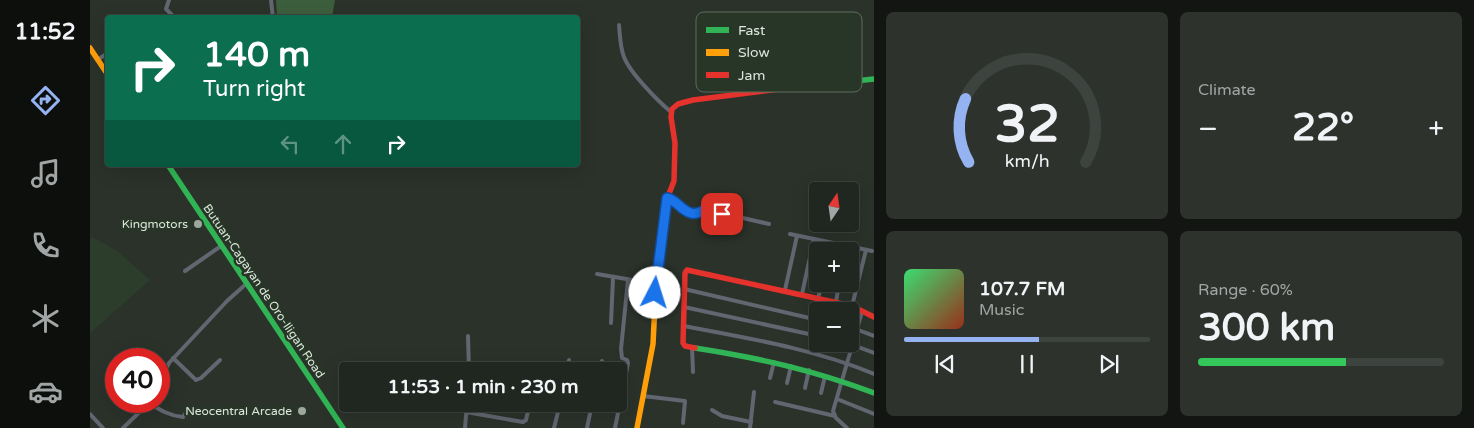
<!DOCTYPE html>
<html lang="en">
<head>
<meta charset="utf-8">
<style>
	body { margin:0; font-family:"Varela Round",sans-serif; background:#2d322d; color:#f1f3f6; height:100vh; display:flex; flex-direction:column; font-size:19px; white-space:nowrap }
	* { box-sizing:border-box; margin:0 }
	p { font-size:16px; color:#a2a5a5 }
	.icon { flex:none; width:28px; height:28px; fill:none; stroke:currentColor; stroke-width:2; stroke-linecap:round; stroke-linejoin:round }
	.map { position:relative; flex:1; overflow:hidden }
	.side { display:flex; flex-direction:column; gap:12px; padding:12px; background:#121512; width:600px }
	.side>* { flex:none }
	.top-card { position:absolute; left:15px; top:15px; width:475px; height:152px; border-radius:5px; box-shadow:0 5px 20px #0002,0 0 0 1px #3d433e; background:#0b6e4f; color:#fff; overflow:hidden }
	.needle { width:32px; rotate:13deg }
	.fabs { position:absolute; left:719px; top:182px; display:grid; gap:10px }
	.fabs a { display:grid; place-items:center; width:50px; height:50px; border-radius:5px; background:#202620; box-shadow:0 5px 20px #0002,0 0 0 1px #3d433e; font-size:25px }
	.speed { position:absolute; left:15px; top:348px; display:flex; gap:10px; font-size:25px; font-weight:700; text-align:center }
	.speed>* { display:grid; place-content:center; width:65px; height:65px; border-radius:50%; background:#202620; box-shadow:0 5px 20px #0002,0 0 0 1px #3d433e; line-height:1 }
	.speed .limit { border:8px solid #d22; background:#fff; color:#111 }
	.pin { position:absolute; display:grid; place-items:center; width:42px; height:42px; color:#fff; margin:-21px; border-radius:10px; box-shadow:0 2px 8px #0006 }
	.me { position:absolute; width:55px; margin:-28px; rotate:5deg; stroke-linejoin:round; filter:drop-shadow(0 0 4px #0008) }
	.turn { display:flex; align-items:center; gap:18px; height:105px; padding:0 15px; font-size:22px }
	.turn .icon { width:65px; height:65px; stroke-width:2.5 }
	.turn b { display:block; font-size:35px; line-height:42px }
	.lanes { display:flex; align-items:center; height:48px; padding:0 15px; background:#0003; justify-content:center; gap:25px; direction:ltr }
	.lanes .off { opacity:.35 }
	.big { font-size:38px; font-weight:700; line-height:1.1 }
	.side .card { flex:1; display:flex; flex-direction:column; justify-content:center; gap:8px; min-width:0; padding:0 18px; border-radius:8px; background:#2d322d }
	.side .dial { align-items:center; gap:0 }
	.dial svg { height:130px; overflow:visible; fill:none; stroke:#3d433e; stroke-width:7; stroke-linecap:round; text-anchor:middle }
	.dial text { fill:#f1f3f6; stroke:none }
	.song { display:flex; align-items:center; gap:15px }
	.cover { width:60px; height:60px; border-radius:8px; background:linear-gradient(135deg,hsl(140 70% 55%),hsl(10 70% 35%)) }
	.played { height:5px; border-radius:2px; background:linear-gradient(90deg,#95b2f1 55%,#3d433e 55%) }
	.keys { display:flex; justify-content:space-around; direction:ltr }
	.heat { display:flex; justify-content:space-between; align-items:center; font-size:28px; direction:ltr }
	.charge { height:8px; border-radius:4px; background:linear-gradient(90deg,#34c759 60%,#3d433e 0) }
	.side .tiles { flex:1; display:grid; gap:12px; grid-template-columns:repeat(2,1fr) }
	.trip { position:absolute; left:249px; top:362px; width:288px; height:50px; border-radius:5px; background:#202620; box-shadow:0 5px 20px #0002,0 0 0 1px #3d433e; font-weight:700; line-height:50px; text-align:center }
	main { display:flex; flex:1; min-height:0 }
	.dock { display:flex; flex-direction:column; width:90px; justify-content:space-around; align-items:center; background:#0d0f0d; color:#a2a5a5 }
	.dock .icon { width:35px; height:35px }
	.dock .on { color:#95b2f1 }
	.dock b { font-size:22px; color:#f1f3f6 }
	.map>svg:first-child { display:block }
	.built { fill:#2c3e2b }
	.green { fill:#3d5e3c }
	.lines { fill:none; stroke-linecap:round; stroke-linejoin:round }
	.street { stroke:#616670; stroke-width:4 }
	.fast { stroke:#30b455; stroke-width:5.5 }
	.slow { stroke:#ff9f0a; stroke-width:5.5 }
	.jam { stroke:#e5322d; stroke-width:5.5 }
	.route-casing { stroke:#114b97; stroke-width:12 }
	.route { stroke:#1a73e8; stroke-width:9 }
	.poi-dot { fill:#9ea79e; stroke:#273626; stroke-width:2 }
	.labels { text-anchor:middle; stroke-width:5; stroke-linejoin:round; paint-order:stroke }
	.poi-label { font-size:12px; fill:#dde6dc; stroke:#273626; text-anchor:end }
	.street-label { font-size:12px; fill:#dde6dc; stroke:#273626 }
	.key { fill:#273626; stroke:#5e6b5d; stroke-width:1 }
	.key-label { font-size:14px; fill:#dde6dc }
</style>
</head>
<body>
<main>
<nav class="dock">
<b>11:52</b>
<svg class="icon on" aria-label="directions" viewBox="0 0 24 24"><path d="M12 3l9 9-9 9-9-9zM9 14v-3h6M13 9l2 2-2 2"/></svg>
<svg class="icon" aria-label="music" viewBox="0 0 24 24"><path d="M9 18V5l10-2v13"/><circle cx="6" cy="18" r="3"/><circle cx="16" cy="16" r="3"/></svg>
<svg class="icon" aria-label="phone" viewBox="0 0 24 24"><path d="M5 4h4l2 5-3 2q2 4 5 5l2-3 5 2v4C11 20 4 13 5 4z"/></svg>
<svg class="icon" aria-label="climate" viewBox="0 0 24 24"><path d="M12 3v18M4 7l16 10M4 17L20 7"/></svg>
<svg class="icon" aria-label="car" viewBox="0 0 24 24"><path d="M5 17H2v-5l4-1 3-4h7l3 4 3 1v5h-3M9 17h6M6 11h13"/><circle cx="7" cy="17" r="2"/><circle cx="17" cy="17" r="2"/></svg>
</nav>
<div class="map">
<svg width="784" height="428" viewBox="0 0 784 428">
	<rect width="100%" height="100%" fill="#2a322a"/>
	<polygon class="built" points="2,237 26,250 60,280 0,333 0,239"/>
	<polygon class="green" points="186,0 245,0 242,17 187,18"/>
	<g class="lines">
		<g class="street">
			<polyline points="79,0 76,9 85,18"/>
			<polyline points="181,0 183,18"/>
			<polyline points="47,18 50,16"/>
			<path d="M 529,25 C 530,35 530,47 534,57 C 540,73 568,101 581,112"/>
			<polyline points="7,60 18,53"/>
			<polyline points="577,198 585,201 592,208 602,213 607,214 618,210 679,224"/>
			<polyline points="700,234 782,251"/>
			<polyline points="739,251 741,243"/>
			<polyline points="95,271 131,246"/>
			<polyline points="507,274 566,284"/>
			<polyline points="594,289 728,320"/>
			<polyline points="695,290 707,236"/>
			<polyline points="712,294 724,239"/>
			<polyline points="728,298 732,284"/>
			<polyline points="746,302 749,284"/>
			<polyline points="762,306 776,250"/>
			<polyline points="594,307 728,336"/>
			<polyline points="521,323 523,278"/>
			<path d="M 594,326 C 657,338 725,349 784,374"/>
			<polyline points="760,327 784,336"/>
			<polyline points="378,336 379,371"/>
			<polyline points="760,344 784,353"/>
			<polyline points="602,347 603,372"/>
			<polyline points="41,353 46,359"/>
			<polyline points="83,358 106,380 111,378 130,360"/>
			<polyline points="477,371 479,360"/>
			<polyline points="509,371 512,361"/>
			<polyline points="680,378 684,362"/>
			<polyline points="697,383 701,366"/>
			<polyline points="715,388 719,370"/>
			<polyline points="69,391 73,375 79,363 137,301 156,284"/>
			<polyline points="731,393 735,376"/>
			<polyline points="553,396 595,401 593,423"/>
			<polyline points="747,399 784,414"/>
			<polyline points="685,402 745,416"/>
			<path d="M 59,403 C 70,410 80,416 93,417 L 98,410"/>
			<polyline points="622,410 632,416 661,422"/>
			<polyline points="376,412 433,422 436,420 439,407"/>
			<polyline points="0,414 13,428"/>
			<polyline points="33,428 60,402"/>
			<polyline points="375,428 377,404"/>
			<polyline points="464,428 470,404"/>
			<polyline points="497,428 502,404"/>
			<polyline points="525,428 538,363 537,360 532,358 531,349 538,280"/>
			<polyline points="660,428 664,392"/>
			<polyline points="757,428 746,418 743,411 772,312"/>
		</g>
		<g class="fast">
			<polyline points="689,89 784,79"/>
			<polyline points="78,165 253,428"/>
			<path d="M 605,348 C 669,358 723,370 784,393"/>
		</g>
		<g class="slow">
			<polyline points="0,48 18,75"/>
			<polyline points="547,428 563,344 566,284 575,204"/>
		</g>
		<g class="jam">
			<polyline points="575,204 584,181 585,143 581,117 582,109 588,104 603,100 689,89"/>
			<polyline points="605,348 595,346 593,343 595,273 597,270 762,306 784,317"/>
		</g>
	</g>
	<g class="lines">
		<g class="route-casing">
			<path id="route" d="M 565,293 L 577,198 C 587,200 590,210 601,213 C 607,215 610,211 616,210 C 620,209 628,212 632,214"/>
		</g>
		<use href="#route" class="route"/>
	</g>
	<g class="poi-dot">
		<circle cx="108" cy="224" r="5"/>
		<circle cx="212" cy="411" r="5"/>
	</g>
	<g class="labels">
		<g class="poi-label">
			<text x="98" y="228">Kingmotors</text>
			<text x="202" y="415">Neocentral Arcade</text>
		</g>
		<g class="street-label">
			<text transform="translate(174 291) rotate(56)" y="4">Butuan-Cagayan de Oro-Iligan Road</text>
		</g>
	</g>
	<rect x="606" y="12" width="166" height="80" rx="8" class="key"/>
	<rect x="616" y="27" width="23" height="6" fill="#30b455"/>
	<rect x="616" y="49" width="23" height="7" fill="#ff9f0a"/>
	<rect x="616" y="72" width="23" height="6" fill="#e5322d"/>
	<g class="key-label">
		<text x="648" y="35">Fast</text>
		<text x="648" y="57">Slow</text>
		<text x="648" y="80">Jam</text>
	</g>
</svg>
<div class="fabs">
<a><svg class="needle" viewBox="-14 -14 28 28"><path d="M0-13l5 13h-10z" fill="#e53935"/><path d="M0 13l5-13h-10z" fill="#a2a5a5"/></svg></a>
<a>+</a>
<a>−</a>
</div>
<div class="speed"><div class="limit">40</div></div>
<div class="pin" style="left:632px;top:214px;background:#d93025"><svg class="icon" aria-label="arrive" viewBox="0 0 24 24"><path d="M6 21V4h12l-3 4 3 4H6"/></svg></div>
<svg class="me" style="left:565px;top:293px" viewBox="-20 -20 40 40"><circle r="19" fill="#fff"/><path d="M0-13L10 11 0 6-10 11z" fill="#1a73e8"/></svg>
<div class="trip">11:53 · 1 min · 230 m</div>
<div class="top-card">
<div class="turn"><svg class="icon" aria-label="right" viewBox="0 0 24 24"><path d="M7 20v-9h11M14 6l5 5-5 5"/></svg><div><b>140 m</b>Turn right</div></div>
<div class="lanes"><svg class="icon off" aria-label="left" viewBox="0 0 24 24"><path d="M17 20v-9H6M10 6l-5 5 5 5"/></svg><svg class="icon off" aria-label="ahead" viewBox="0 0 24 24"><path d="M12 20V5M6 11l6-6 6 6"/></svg><svg class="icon" aria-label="right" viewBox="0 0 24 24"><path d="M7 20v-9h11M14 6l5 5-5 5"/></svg></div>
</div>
</div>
<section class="side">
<div class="tiles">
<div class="card dial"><svg viewBox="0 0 100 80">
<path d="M14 69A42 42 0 1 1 86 69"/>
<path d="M14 69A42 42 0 0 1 12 30" stroke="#95b2f1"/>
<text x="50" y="56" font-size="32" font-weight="700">32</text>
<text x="50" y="72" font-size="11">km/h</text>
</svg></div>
<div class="card"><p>Climate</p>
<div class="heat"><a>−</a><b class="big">22°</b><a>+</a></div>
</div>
<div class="card">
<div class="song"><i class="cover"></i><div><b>107.7 FM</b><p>Music</p></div></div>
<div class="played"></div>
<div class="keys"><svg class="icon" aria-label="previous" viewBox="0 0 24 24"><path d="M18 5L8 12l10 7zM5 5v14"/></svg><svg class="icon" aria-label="pause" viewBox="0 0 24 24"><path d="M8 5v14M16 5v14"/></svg><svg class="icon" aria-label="next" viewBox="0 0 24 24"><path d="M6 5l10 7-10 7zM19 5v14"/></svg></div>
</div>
<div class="card"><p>Range · 60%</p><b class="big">300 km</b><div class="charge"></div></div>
</div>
</section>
</main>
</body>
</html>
